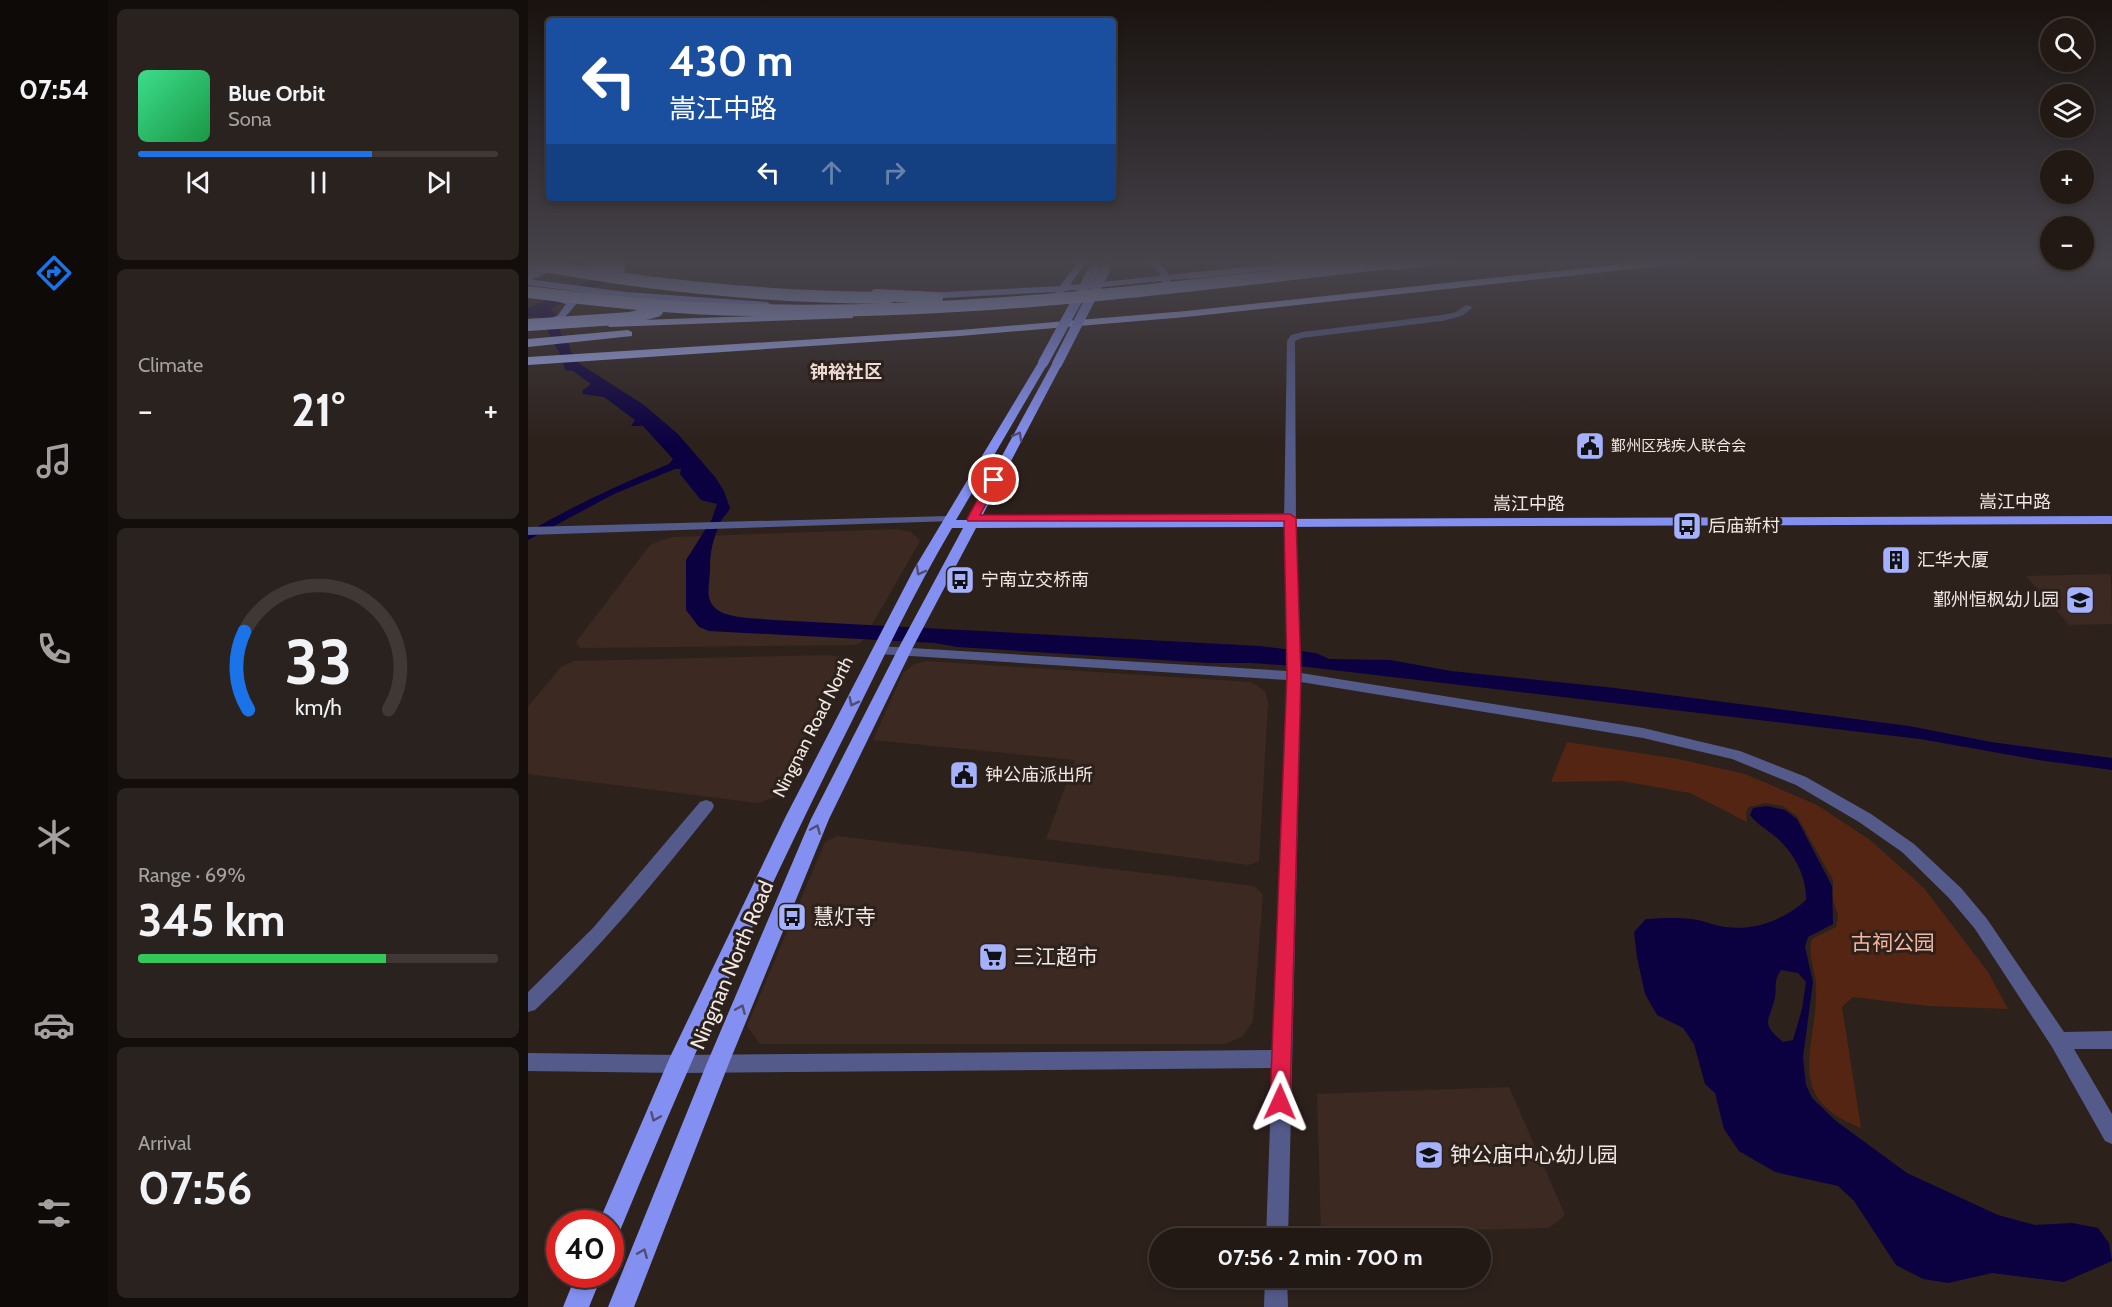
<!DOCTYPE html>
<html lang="en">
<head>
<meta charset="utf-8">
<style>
	body { margin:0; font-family:Cabin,"Noto Sans SC",sans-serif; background:#2a221e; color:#f1f3f6; height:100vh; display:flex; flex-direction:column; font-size:22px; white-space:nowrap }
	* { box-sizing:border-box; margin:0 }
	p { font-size:20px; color:#a2a0a0 }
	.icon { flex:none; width:33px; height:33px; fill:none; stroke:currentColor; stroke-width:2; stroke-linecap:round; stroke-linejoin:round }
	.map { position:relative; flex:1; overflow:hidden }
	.panel { display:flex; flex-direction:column; gap:9px; padding:9px; background:#130e0c; width:420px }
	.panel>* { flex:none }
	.banner { position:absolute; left:18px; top:18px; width:570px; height:183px; border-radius:6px; box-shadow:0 3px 9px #0003,0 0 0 2px #3f3834; background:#1a4fa0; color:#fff; overflow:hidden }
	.buttons { position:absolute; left:1512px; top:18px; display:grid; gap:12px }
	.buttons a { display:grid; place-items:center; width:54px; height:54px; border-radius:50%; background:#221915; box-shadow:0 3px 9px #0003,0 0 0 2px #3f3834; font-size:30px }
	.speed { position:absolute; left:18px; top:1210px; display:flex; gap:12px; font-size:30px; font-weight:700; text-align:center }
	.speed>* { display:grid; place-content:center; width:78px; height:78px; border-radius:50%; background:#221915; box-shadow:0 3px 9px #0003,0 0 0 2px #3f3834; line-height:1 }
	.speed .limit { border:9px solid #d22; background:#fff; color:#111 }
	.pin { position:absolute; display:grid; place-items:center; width:51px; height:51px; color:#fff; margin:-26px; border:3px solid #fff; border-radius:50%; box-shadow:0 2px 6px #0007 }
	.me { position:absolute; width:66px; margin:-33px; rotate:1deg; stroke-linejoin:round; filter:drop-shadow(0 0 4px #0008) }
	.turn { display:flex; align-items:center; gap:21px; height:126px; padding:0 24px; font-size:27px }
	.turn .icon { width:78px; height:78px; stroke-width:2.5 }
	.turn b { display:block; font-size:42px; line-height:51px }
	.lanes { display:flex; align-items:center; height:57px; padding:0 24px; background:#0003; justify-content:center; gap:30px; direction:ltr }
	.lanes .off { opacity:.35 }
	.big { font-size:45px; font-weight:700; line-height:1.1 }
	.panel .widget { flex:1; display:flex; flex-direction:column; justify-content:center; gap:9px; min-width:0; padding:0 21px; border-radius:9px; background:#2a221e }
	.panel .dial { align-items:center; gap:0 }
	.dial svg { height:156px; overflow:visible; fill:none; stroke:#3f3834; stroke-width:7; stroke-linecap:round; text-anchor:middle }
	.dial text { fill:#f1f3f6; stroke:none }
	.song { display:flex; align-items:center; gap:18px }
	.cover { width:72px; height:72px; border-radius:9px; background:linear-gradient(135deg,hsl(150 70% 55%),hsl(140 70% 35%)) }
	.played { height:6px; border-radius:3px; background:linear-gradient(90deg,#1a73e8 65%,#3f3834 65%) }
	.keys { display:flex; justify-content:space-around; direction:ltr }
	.heat { display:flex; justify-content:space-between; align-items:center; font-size:33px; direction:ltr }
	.charge { height:9px; border-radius:4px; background:linear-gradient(90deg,#34c759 69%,#3f3834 0) }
	.trip { position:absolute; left:621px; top:1228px; width:342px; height:60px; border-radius:30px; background:#221915; box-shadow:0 3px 9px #0003,0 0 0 2px #3f3834; font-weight:700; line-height:60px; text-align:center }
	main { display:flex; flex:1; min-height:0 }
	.tab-bar { display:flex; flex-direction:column; width:108px; justify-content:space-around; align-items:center; background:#0e0a08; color:#a2a0a0 }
	.tab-bar .icon { width:42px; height:42px }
	.tab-bar .current { color:#1a73e8 }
	.tab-bar b { font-size:27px; color:#f1f3f6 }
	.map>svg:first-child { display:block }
	.built { fill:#3c2922 }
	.green { fill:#542513 }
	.water { fill:#0c0140; fill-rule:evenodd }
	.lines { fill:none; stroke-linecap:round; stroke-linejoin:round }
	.minor { fill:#545b8a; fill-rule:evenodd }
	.major { fill:#8490f1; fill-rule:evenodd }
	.highway { fill:#a1acf1; fill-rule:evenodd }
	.major-bridge { stroke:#8490f1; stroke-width:10 }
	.highway-bridge { stroke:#a1acf1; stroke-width:12 }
	.oneway { stroke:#504d71 }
	.route { fill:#e11d48; stroke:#92132f; stroke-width:1.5 }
	.labels { text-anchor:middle; stroke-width:6; stroke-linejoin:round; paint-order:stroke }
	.far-poi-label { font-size:15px; fill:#f1e7e4; stroke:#2d211c; text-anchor:start }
	.far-quarter-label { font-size:18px; font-weight:bold; fill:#eddad4; stroke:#2d211c }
	.street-label { font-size:18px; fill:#f1e7e4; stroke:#2d211c }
	.poi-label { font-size:18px; fill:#f1e7e4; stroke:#2d211c; text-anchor:start }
	.near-poi-label { font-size:21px; fill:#f1e7e4; stroke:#2d211c; text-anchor:start }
	.near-park-label { font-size:21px; fill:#f5b49d; stroke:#2d211c }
	.near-street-label { font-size:21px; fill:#f1e7e4; stroke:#2d211c }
</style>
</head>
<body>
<main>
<nav class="tab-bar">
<b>07:54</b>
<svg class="icon current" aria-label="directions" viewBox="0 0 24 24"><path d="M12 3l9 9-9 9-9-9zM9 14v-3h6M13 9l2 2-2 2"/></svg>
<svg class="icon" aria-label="music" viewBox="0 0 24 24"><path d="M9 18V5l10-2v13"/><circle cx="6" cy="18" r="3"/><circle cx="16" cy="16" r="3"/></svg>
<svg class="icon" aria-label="phone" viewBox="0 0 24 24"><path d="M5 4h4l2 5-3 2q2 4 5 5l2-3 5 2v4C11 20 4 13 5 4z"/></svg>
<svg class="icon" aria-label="climate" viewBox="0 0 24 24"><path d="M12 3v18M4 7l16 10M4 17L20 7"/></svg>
<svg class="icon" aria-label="car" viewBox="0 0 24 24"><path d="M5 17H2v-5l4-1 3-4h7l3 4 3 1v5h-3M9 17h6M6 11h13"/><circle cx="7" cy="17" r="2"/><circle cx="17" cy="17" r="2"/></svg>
<svg class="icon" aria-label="filters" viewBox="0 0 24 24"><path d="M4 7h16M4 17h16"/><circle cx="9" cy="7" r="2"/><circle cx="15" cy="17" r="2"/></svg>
</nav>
<section class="panel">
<div class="widget">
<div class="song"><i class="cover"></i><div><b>Blue Orbit</b><p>Sona</p></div></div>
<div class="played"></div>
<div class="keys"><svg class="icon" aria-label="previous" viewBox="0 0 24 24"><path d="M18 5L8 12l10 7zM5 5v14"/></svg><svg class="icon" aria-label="pause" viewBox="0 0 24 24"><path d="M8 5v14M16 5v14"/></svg><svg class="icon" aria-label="next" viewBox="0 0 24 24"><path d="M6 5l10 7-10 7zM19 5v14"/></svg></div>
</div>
<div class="widget"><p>Climate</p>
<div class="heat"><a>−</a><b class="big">21°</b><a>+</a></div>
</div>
<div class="widget dial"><svg viewBox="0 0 100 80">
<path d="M14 69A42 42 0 1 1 86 69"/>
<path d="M14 69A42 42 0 0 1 12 29" stroke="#1a73e8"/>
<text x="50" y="56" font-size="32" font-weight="700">33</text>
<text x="50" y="72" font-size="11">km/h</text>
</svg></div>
<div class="widget"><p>Range · 69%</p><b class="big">345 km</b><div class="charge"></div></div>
<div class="widget"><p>Arrival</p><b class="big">07:56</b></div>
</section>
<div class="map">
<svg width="1584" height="1307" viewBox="0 0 1584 1307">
	<rect width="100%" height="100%" fill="#2d211c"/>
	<g class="built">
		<polygon points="370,529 383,532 392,541 334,642 327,645 52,648 48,642 122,545 134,540 146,537"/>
		<polygon points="1583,574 1584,624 1541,625 1498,576"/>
		<polygon points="300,655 313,657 322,666 265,780 253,795 230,803 0,774 0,707 33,667 46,661"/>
		<polygon points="398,661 723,682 737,691 740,702 731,862 720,865 518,839 547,760 345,740 375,673 386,664"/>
		<polygon points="309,836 726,886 735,894 725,1021 715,1036 697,1044 232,1044 219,1026 297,842"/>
		<polygon points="981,1087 1037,1215 1021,1228 793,1234 789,1094"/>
	</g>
	<path class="green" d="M 1039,742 L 1150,759 L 1217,774 L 1289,805 L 1342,840 L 1396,888 L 1460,972 L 1480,1009 L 1400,1006 L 1325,997 L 1314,1007 L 1333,1128 C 1252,1097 1291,1047 1288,984 C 1287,968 1279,955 1284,939 L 1308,927 L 1310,915 L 1305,900 L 1305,880 L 1269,816 L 1255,806 L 1237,803 L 1221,807 L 1218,812 L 1219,822 L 1162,793 L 1094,781 L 1023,782 Z"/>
	<g class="water">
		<path d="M 61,267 L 86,278 L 22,309 L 34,319 L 32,328 L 33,335 L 39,336 L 42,350 L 52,364 L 116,405 L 150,434 L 187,477 L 196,491 L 202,508 C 200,514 194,517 192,523 C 185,540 182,551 182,568 C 182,586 174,604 195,613 C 210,619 230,618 246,620 L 731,646 L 788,653 L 801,659 L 862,660 L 923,671 L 1087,688 L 1381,726 L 1463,742 L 1584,758 L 1584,770 L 1510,760 L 1392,739 L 779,667 L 724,663 L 681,663 L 430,647 L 407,643 L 181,631 L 171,627 L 158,610 L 158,560 L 184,519 L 189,504 L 173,500 L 152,474 L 153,469 L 147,469 L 86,494 L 0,540 L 0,532 C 45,506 92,484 141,464 L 145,459 L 115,426 L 103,426 L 107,420 L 76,397 L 55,394 L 54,391 L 63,384 L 45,371 L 37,370 L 34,358 L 19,330 L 15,329 L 16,322 L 10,317 L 0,317 L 0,308 L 66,279 Z"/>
		<path d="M 1239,806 L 1257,810 L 1269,819 L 1304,886 L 1305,924 L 1280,937 L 1277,947 L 1285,982 L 1275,1057 L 1278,1085 L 1284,1098 L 1308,1121 L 1379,1173 L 1470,1215 L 1507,1225 L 1544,1223 L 1570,1228 L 1581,1243 L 1584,1261 L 1536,1282 L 1464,1273 L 1420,1283 L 1395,1279 L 1368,1265 L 1326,1201 L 1310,1186 L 1247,1172 L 1211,1151 L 1196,1129 L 1187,1093 L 1177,1084 L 1166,1044 L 1155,1028 L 1129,1015 L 1117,994 L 1109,957 L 1106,932 L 1118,919 C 1136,918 1152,917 1170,920 C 1179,922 1188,926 1197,927 C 1227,931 1256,920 1278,900 C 1279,875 1264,849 1244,834 C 1235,827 1229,824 1222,815 L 1225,808 ZM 1253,970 L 1270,973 L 1278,982 L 1274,1009 L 1265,1040 L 1255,1042 C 1231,1022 1242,1022 1247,997 C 1249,984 1245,983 1253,970 Z"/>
	</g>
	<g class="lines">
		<g class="minor">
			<polygon points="938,305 945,307 934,316 914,321 774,338 767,341 768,523 773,673 1115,728 1212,751 1278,777 1343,814 1386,844 1433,888 1459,919 1536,1032 1584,1031 1584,1049 1546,1049 1584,1114 1584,1144 1577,1141 1524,1047 1447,929 1421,898 1374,852 1331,822 1268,785 1204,759 1115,738 773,682 760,1239 738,1239 744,1068 150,1073 0,1071 0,1053 150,1055 745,1050 759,680 351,654 344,650 351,646 759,671 756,523 759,341 763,335 774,332 914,315 928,312"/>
			<polygon points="421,516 425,517 425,521 0,535 0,527"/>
			<path d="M 178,800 L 184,802 L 186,806 L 184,810 C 128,880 72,949 7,1010 L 0,1012 L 0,992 L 65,928 L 172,802 Z"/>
			<polygon points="737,1278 759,1278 760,1307 736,1307"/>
		</g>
		<g class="major">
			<polygon points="36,260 47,260 22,273 15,271"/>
			<path d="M 551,260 L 559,260 L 542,285 L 632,276 L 631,272 L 616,260 C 626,260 637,264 640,275 L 677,271 L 681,274 L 677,277 L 642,280 L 643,287 L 639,290 L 636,289 L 633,281 L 537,291 L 531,297 L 526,294 L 528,292 L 396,299 L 391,296 L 396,293 L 532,286 Z"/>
			<polygon points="0,279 98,292 239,302 244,305 239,308 98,298 0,285"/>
			<path d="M 27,295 L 49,303 C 40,314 29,329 14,327 L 14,323 L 30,315 L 38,304 L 24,300 L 22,298 Z"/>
			<path d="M 515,360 L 520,363 L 428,520 L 439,520 L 524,364 L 529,361 L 534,364 L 452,520 L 1584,516 L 1584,524 L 448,528 L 384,649 L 301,819 L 201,1063 L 106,1307 L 80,1307 L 179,1063 L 283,819 L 370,649 L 435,528 L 424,528 C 386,592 355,659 322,725 C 238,891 162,1061 91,1233 L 82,1236 L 82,1224 L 70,1224 L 142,1057 L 258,816 L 386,569 L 510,363 Z"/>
			<polygon points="48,1275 74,1275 61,1307 35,1307"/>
		</g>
		<g class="highway">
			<polygon points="784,260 819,260 814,263 662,279 657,276 662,273"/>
			<polygon points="898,260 931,260 926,263 865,270 860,267 865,264"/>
			<polygon points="1131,260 1166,260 1161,263 658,317 432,336 0,365 0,357 432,330 658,311"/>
			<polygon points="321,313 325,314 325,318 82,327 76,324 82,321"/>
			<polygon points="100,330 104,332 104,336 0,347 0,339"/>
		</g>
		<g class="major-bridge">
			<polyline points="0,276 34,260"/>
			<polyline points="515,363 566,269"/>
			<polyline points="529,364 578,268"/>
		</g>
		<g class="highway-bridge">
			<polyline points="60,261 91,269"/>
			<path d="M 0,263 C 119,286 238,297 360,298"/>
			<path d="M 0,292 C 74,301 147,309 221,310 C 444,316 666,285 886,260"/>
			<polyline points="348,295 409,298"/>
			<polyline points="0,325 102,318 129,311"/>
		</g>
	</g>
	<defs><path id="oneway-chevron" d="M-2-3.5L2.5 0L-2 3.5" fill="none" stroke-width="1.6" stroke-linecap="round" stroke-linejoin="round" transform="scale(1.5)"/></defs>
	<g class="oneway">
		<use href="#oneway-chevron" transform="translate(490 436) rotate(-61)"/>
		<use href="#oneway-chevron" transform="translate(392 571) rotate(119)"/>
		<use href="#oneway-chevron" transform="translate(325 702) rotate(117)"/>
		<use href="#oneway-chevron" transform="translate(288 829) rotate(-67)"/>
		<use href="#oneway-chevron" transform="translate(213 1009) rotate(-67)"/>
		<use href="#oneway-chevron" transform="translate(127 1117) rotate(113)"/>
		<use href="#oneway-chevron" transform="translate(115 1253) rotate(-68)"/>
	</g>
	<linearGradient id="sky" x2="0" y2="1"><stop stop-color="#19120f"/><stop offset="0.59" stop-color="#46434b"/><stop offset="1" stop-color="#46434b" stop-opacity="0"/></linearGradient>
	<rect width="1584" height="443" fill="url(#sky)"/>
	<polygon class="route" points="466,477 471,480 452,515 762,514 768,518 773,674 762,1102 759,1109 752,1112 745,1109 742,1102 759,674 756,521 440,521 439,519 460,480"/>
	<defs>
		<g id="civic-square" transform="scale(1.5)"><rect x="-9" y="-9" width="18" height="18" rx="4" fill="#a5b1fc" stroke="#2d211c"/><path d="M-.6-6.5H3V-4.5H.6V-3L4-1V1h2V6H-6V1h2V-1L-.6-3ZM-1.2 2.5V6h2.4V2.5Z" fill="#111"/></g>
		<g id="bus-square" transform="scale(1.5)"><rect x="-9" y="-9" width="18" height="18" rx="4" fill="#a5b1fc" stroke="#2d211c"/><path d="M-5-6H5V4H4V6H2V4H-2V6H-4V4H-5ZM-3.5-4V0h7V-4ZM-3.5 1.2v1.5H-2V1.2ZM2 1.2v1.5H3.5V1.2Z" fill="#111"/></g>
		<g id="building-square" transform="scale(1.5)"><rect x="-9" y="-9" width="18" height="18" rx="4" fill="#a5b1fc" stroke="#2d211c"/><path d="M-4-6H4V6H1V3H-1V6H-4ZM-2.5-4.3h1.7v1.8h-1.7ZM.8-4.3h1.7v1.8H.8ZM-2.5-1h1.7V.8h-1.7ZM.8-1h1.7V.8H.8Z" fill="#111"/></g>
		<g id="school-square" transform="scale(1.5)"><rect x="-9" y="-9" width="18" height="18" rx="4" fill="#a5b1fc" stroke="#2d211c"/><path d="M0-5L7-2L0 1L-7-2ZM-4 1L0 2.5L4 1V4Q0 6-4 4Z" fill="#111"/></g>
		<g id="supermarket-square" transform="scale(1.5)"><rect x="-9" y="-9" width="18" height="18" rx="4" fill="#a5b1fc" stroke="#2d211c"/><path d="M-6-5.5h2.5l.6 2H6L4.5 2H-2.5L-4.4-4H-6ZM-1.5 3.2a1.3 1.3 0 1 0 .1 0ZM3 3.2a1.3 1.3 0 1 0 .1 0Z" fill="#111"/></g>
	</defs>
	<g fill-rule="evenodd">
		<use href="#civic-square" x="1062" y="446"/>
		<use href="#bus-square" x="1159" y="526"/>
		<use href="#building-square" x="1368" y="560"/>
		<use href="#bus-square" x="432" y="580"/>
		<use href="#school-square" x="1552" y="600"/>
		<use href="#civic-square" x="436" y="775"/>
		<use href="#bus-square" x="264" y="917"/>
		<use href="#supermarket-square" x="465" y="957"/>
		<use href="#school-square" x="901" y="1155"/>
	</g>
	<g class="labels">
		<g class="far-poi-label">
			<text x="1083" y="451">鄞州区残疾人联合会</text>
		</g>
		<g class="far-quarter-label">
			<text x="318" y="378">钟裕社区</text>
		</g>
		<g class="street-label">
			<text x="1487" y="508">嵩江中路</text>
			<text x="1001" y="510">嵩江中路</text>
			<text transform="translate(285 727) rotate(-63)" y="6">Ningnan Road North</text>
		</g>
		<g class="poi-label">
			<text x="1180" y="532">后庙新村</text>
			<text x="1389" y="566">汇华大厦</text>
			<text x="453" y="586">宁南立交桥南</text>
			<text x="1531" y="606" text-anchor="end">鄞州恒枫幼儿园</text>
			<text x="457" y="781">钟公庙派出所</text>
		</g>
		<g class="near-poi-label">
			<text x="285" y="924">慧灯寺</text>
			<text x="486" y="964">三江超市</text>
			<text x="922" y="1162">钟公庙中心幼儿园</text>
		</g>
		<g class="near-park-label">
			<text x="1365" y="950">古祠公园</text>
		</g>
		<g class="near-street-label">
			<text transform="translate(204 965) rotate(-67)" y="7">Ningnan North Road</text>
		</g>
	</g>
</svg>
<div class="buttons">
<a><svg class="icon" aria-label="search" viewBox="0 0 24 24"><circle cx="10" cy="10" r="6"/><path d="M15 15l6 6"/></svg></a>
<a><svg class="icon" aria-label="layers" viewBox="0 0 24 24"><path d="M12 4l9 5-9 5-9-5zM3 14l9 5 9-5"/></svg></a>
<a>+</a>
<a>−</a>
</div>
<div class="speed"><div class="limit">40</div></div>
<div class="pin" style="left:466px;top:480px;background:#d93025"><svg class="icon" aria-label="arrive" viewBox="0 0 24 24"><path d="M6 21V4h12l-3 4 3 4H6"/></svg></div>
<svg class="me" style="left:752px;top:1102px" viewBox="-20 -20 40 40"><path d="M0-17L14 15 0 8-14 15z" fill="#e11d48" stroke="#fff" stroke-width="4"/></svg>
<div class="trip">07:56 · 2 min · 700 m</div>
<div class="banner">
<div class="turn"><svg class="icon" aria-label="left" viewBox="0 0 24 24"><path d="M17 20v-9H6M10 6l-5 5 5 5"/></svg><div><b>430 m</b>嵩江中路</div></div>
<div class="lanes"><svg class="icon" aria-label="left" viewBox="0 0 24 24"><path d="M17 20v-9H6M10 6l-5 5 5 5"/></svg><svg class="icon off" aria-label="ahead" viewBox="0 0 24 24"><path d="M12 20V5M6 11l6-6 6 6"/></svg><svg class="icon off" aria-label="right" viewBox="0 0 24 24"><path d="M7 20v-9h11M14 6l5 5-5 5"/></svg></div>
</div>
</div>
</main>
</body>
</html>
